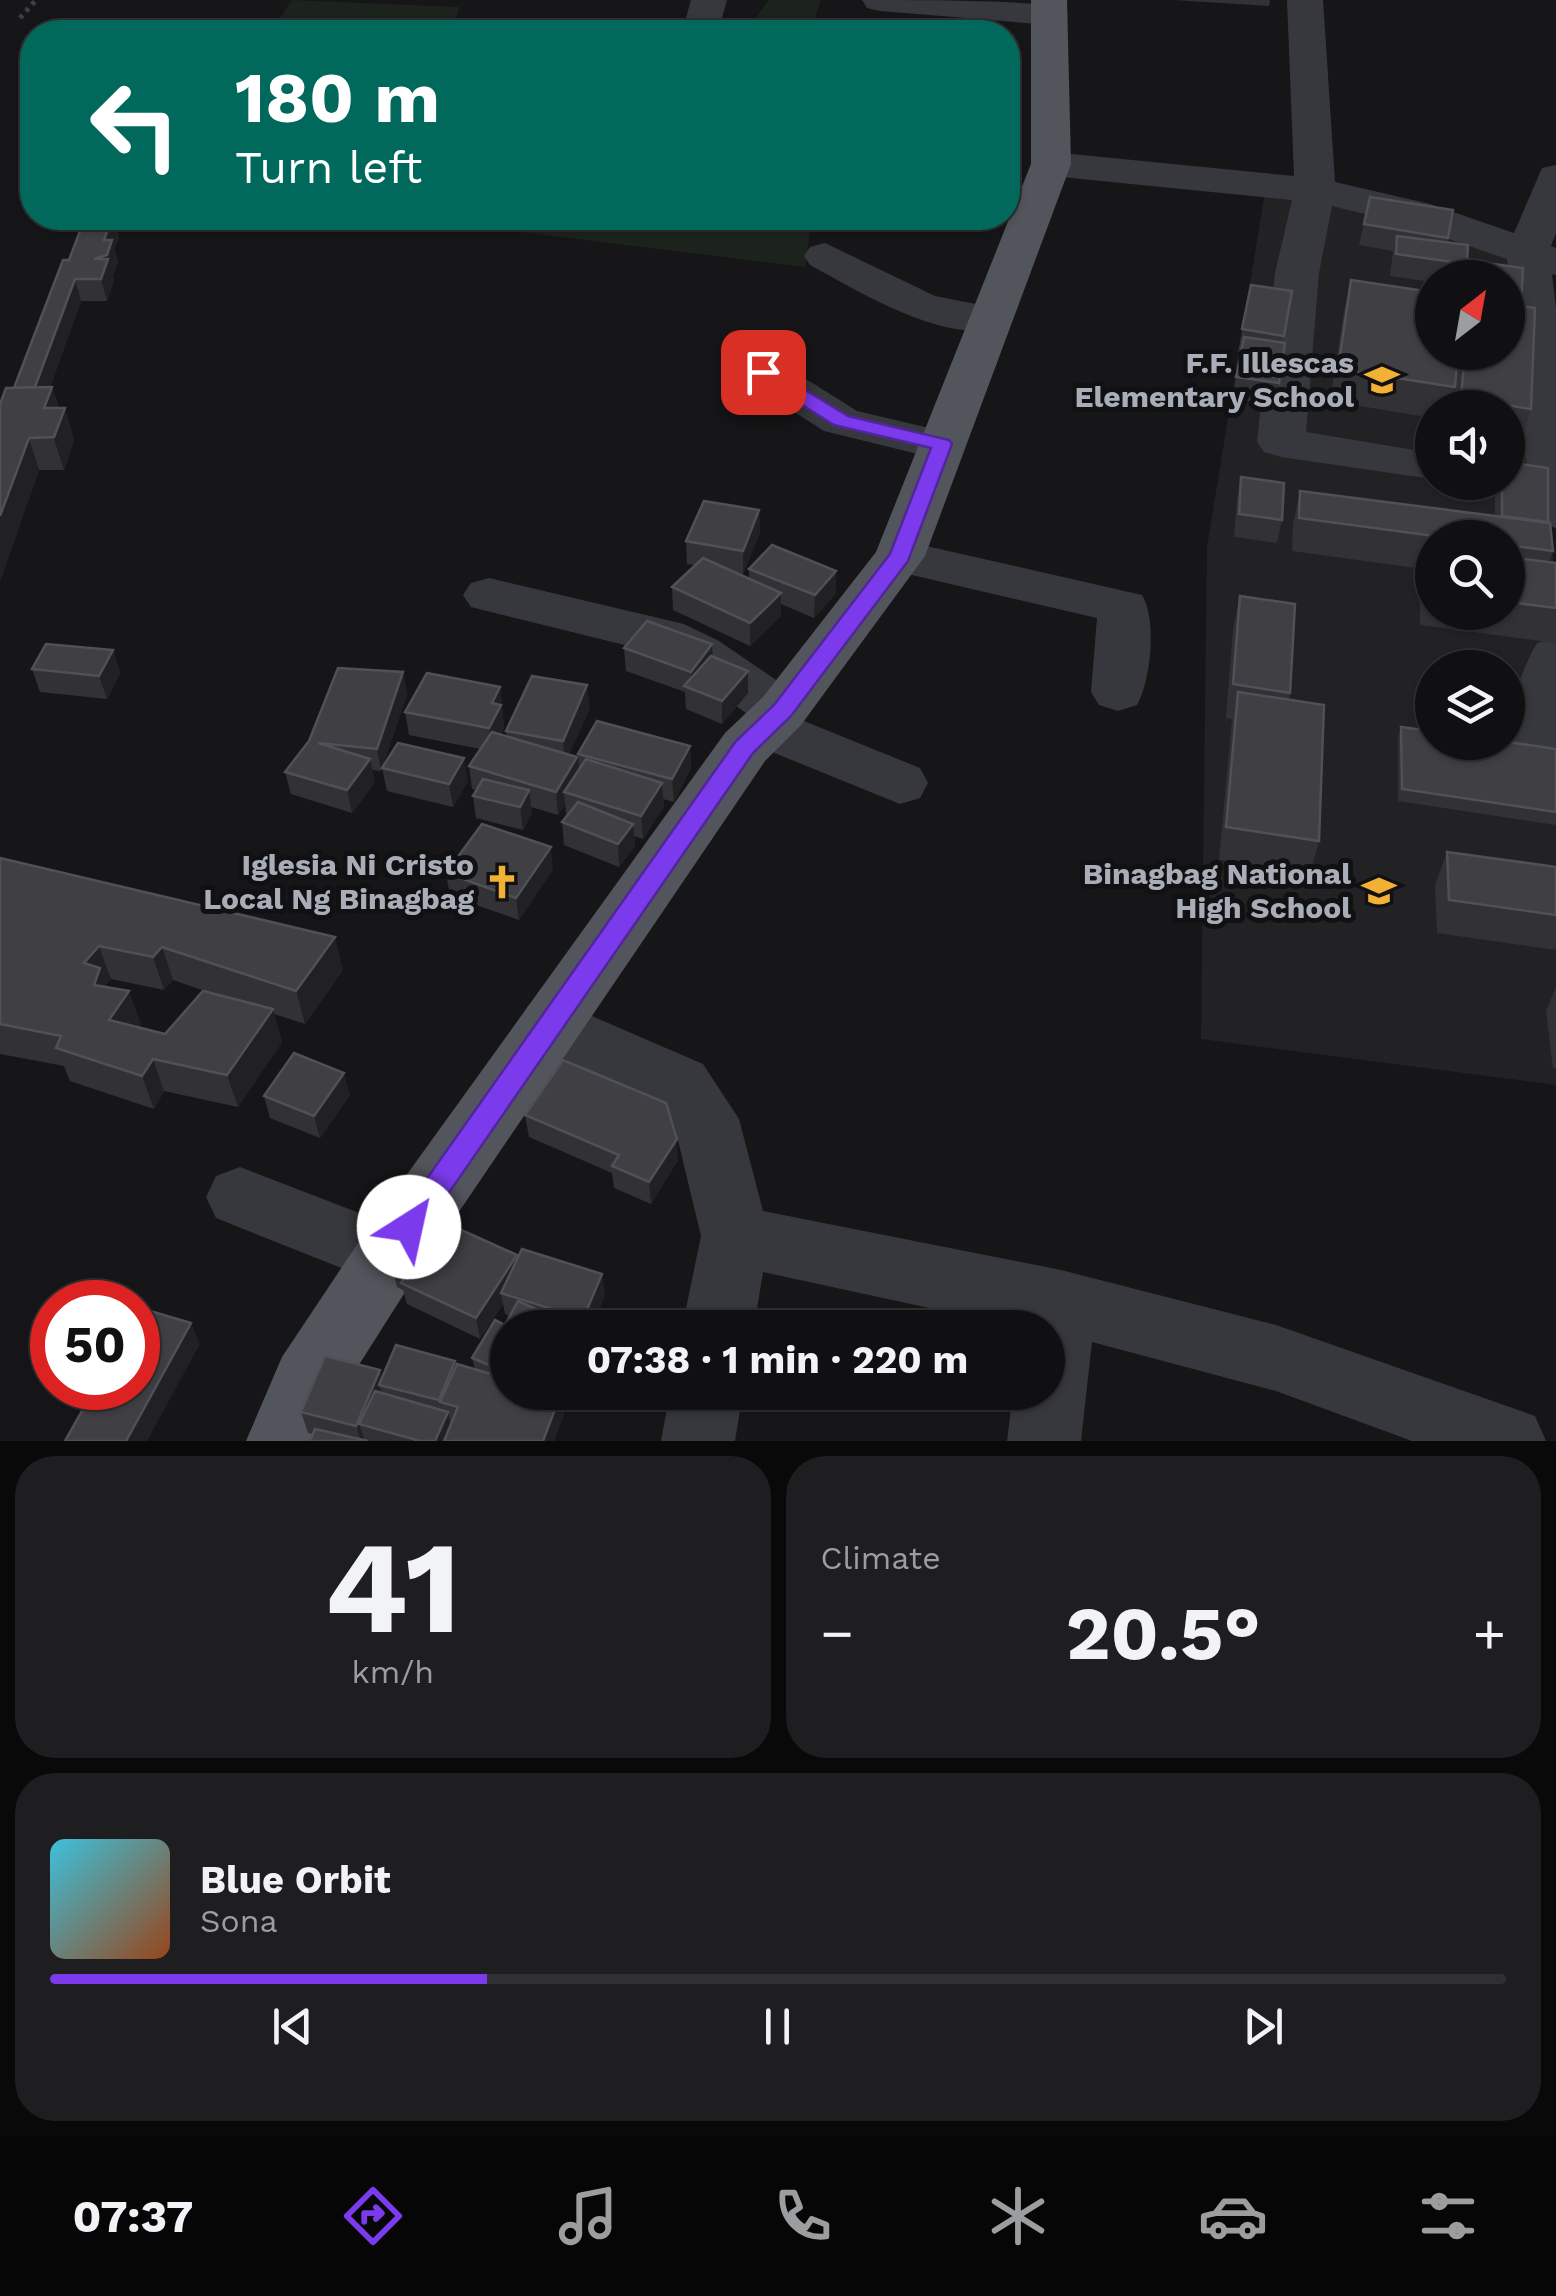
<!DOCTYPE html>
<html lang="en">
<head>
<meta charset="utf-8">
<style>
	body { margin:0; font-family:"Work Sans",sans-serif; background:#1e1e20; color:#f1f3f6; height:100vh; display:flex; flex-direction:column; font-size:38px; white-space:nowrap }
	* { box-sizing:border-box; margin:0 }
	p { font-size:32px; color:#9c9d9f }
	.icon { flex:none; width:55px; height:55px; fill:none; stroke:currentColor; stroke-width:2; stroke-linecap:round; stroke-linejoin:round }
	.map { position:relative; height:1441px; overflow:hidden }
	.panel { display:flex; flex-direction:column; gap:15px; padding:15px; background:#09090a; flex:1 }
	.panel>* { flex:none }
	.top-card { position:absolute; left:20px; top:20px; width:1000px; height:210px; border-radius:40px; box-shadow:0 2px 8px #0004,0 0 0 2px #303032; background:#00695c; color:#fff; overflow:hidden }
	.needle { width:65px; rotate:31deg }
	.buttons { position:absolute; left:1415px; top:260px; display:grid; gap:20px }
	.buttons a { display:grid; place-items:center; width:110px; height:110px; border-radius:50%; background:#101012; box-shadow:0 2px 8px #0004,0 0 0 2px #303032; font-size:50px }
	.speed { position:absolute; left:30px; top:1280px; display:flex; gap:20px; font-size:50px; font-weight:700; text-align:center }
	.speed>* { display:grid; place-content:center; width:130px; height:130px; border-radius:50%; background:#101012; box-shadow:0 2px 8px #0004,0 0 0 2px #303032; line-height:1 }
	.speed .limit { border:15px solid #d22; background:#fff; color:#111 }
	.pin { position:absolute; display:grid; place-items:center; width:85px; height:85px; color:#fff; margin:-42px; border-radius:20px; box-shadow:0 5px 15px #0006 }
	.me { position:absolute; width:110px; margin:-55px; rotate:35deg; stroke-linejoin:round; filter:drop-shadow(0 0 8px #0008) }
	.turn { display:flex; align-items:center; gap:35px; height:210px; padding:0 50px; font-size:45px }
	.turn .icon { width:130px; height:130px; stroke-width:2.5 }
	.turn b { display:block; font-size:70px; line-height:85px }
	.big { font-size:75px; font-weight:700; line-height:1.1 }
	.panel .widget { flex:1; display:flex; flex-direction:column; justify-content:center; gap:15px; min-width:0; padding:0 35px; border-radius:40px; background:#1e1e20 }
	.panel .dial { align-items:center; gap:0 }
	.dial b { font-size:130px; line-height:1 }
	.song { display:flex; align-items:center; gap:30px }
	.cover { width:120px; height:120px; border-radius:15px; background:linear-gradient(135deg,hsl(190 70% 55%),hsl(20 70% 35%)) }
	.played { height:10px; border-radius:5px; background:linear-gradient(90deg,#7c3aed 30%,#303032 30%) }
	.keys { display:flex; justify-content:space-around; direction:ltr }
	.heat { display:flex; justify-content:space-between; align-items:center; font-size:55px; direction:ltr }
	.panel .tiles { flex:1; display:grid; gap:15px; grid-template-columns:1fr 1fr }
	.widget:last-child { grid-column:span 2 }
	.trip { position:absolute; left:490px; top:1310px; width:575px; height:100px; border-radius:50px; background:#101012; box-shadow:0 2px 8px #0004,0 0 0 2px #303032; font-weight:700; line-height:100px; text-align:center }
	.tab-bar { display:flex; height:160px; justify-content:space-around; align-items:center; background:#060607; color:#9c9d9f }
	.tab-bar .icon { width:70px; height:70px }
	.tab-bar .selected { color:#7c3aed }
	.tab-bar b { font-size:45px; color:#f1f3f6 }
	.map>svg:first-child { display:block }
	.built { fill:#222225; fill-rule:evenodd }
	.green { fill:#1c231d }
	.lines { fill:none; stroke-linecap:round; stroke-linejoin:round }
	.path { stroke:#3d3f44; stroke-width:5; stroke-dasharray:4 5; stroke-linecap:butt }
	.minor { fill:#37383d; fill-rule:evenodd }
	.major { fill:#53555c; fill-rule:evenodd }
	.wall { fill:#323236; fill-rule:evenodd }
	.shaded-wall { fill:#212124 }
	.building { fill:#3f3f44; stroke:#4f5156; stroke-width:2.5 }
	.route { fill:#7c3aed; stroke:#51269a; stroke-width:2.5 }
	.labels { text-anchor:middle; stroke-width:10; stroke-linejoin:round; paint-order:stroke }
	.poi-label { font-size:30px; font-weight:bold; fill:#a8adb8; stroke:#111113; text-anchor:end }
</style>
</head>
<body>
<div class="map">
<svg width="1556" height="1441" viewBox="0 0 1556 1441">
	<rect width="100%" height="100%" fill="#161618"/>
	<path class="built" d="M 1265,192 L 1425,221 L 1514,253 L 1556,579 L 1556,1085 L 1201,1039 L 1207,547 ZM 1432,278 L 1508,278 L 1508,352 L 1432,352 ZM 1432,408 L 1508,408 L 1508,482 L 1432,482 ZM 1432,538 L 1508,538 L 1508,612 L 1432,612 ZM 1432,668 L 1508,668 L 1508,742 L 1432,742 Z"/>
	<g class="green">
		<polygon points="292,0 459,7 453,32 271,32"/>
		<polygon points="769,0 821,0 810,32 745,32"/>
		<polygon points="407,218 812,218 805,267"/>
	</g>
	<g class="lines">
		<polyline class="path" points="20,18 36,0"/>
		<g class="minor">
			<polygon points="691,0 727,0 718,32 682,32"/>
			<path d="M 862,0 C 927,0 1000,0 1063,6 L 1068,14 L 1063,22 L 1050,25 L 880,11 L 867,8 Z"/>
			<polygon points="1287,0 1323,0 1335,182 1430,204 1514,233 1542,168 1556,165 1556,233 1551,246 1556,248 1556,275 1552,274 1556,308 1556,528 1539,523 1531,512 1507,259 1402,223 1332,206 1319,273 1306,432 1432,453 1432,479 1281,457 1264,452 1257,442 1275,273 1292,200 1051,176 1037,173 1031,164 1037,155 1051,152 1294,176"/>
			<path d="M 825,243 L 935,296 L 1006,310 L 1012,319 L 1006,328 C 942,344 864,294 810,265 L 804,256 L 810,247 Z"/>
			<polygon points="763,358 779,362 857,411 959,435 966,445 959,455 942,460 824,431 747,382 740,372 747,362"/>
			<path d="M 900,540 L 1142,595 C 1157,619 1151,681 1137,705 L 1118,711 L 1099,705 L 1091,692 L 1097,618 L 882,568 L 875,556 L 882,544 Z"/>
			<polygon points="489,578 684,624 719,641 801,697 809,711 804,721 920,768 928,783 920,798 900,804 745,741 737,727 746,713 681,667 649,651 471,607 463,595 471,583"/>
			<path d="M 1556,638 L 1556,747 L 1534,757 L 1514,751 C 1500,725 1522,668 1537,643 Z"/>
			<polygon points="550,998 703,1064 739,1119 763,1211 1061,1270 1276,1325 1535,1416 1546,1441 1412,1441 1276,1391 1092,1342 1081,1441 1007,1441 1013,1392 1048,1392 1048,1328 1022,1328 763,1272 754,1328 682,1328 701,1236 675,1128 657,1102 528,1042 518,1024 528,1006"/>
			<polygon points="240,1167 414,1234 424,1256 414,1278 389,1287 216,1218 206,1197 216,1176"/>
			<polygon points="670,1392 743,1392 735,1441 661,1441"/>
		</g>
		<polygon class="major" points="1031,0 1067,0 1071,164 925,556 801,725 765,761 414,1278 336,1401 320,1441 246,1441 282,1357 364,1234 725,733 763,697 876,552 1031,164"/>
	</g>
	<g class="wall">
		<polygon points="1174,0 1270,0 1269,6"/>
		<polygon points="1370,197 1448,238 1447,243 1467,264 1463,278 1432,278 1432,282 1390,276 1393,251 1359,245"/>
		<polygon points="119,236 114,249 118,262 113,276 114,281 107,301 81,301 50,387 52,387 59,408 65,408 74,441 64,470 39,470 0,581 0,404 14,388 69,260"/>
		<polygon points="1479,262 1523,268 1521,306 1535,308 1531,409 1521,441 1508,439 1508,408 1454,408 1458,352 1508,352 1508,278 1474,278"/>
		<polygon points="1351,280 1455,387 1449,408 1432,408 1432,418 1330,401 1344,312"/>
		<polygon points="1251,285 1292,291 1282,343 1279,383 1274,405 1232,399 1241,352 1238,352"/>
		<path d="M 1508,462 L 1548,522 L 1553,551 L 1549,562 L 1556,563 L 1556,643 L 1420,625 L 1420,580 L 1423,569 L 1292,551 L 1293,524 L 1300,491 L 1495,516 L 1495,482 L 1508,482 ZM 1432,538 L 1508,538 L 1508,612 L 1432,612 Z"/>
		<polygon points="1241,477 1282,520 1277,543 1234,537 1237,500"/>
		<polygon points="759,510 760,532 743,574 736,572 749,579 749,569 836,593 814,618 781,604 781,616 750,646 673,610 672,587 695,565 687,564 686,541"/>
		<polygon points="1240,596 1290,693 1289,700 1319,841 1310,874 1219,860 1232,719 1226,718 1233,629"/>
		<polygon points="712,644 713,656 748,671 748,693 722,724 686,709 685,692 626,671 624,648"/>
		<polygon points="113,650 120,673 107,699 40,692 32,669"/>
		<polygon points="403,672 407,695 381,771 372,770 375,782 352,813 291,794 285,772"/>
		<polygon points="500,687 504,728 501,735 507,736 506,731 590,708 569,754 577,757 579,769 578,754 690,746 691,768 674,802 663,799 664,806 643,839 634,836 635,846 619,867 564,845 562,822 568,815 566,814 565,804 558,815 531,807 532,813 523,830 476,818 473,796 476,790 472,789 469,766 480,749 409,735 405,712"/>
		<polygon points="1401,727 1556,749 1556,825 1398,801 1398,738"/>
		<polygon points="382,768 468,781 453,807 387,791"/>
		<polygon points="1447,852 1556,867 1556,950 1437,933 1435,885"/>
		<path d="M 0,858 L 343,970 L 305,1024 L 274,1014 L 282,1042 L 238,1107 L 164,1091 L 154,1109 L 70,1081 L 64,1066 L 0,1054 ZM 111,979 L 164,990 L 173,980 L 208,992 L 165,1034 L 139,1028 L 141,1024 L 107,987 L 106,985 Z"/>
		<polygon points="553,869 519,920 450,896 446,873"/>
		<polygon points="1556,987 1556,1068 1553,1068 1546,1011"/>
		<polygon points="350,1095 320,1138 270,1118 264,1096"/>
		<polygon points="525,1115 678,1160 651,1204 614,1188 612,1173 529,1137"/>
		<polygon points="517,1255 518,1258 605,1295 591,1328 508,1328 508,1392 576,1392 567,1408 563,1406 564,1414 554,1441 310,1441 313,1434 308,1433 301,1412 380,1370 382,1378 455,1361 456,1366 475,1369 472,1358 505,1325 510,1316 505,1314 503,1304 480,1339 407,1304 403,1290 397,1287 392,1266"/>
	</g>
	<g class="shaded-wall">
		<polygon points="112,218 114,218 119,236 114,249 118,262 113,276 114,281 107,301 101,279 94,259 104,240"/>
		<polygon points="75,279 81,301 39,417 32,395"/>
		<polygon points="52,387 61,417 65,408 74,441 64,470 44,408"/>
		<polygon points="29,438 39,470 0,581 0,516"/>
		<polygon points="759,510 760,532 743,574 743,551"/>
		<polygon points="836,571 836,593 814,618 815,595"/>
		<polygon points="781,593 781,616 750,646 750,623"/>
		<polygon points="712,644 713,667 691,689 691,672"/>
		<polygon points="113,650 120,673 107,699 99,676"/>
		<polygon points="748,671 748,693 722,724 722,701"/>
		<polygon points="403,672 407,695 381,771 377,749"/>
		<polygon points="587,685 590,708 565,764 563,741"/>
		<polygon points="500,687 504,728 492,751 489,728 492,703"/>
		<polygon points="690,746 691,768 674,802 672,779"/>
		<polygon points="577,757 580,779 564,792 565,804 558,815 556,792"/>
		<polygon points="464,758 468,781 453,807 449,784"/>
		<polygon points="370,759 375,782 352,813 347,790"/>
		<polygon points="662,783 664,806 643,839 641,816"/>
		<polygon points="529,790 532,813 523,830 520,807"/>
		<polygon points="633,824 635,846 619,867 618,844"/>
		<polygon points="551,847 553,869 519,920 516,898"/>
		<polygon points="335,937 343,970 305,1024 296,991"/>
		<polygon points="99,946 111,979 106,985 112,1000 107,1018 84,963"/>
		<polygon points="162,947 173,980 164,990 153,957"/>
		<polygon points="129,991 141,1024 122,1053 109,1020"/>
		<polygon points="273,1009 282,1042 238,1107 227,1075"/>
		<polygon points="153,1059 164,1091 154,1109 142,1076"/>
		<polygon points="344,1073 350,1095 320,1138 314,1116"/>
		<polygon points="677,1139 678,1160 651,1204 649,1182"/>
		<polygon points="517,1255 521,1277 501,1293 503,1304 480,1339 476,1318"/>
		<polygon points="602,1274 605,1295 591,1328 584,1328 583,1319"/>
		<polygon points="191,1323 200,1344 147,1441 126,1441"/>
		<polygon points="455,1361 460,1382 440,1402 444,1420 439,1400"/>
		<polygon points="380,1370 384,1386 379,1385 383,1397 359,1424 365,1441 361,1441 356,1426"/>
		<polygon points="565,1392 576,1392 567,1408"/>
		<polygon points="561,1393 564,1414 554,1441 543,1441"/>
		<polygon points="448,1412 453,1432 449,1441 435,1441"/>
	</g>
	<g class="building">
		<polygon points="1370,197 1453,210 1448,238 1364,224"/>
		<polygon points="85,218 112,218 104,240 112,240 107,255 94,259 108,259 101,279 75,279 35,387 14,388 63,260 69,260"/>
		<polygon points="1397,236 1468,245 1467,264 1396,254"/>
		<polygon points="1479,262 1523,268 1521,306 1508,304 1508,278 1477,278"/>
		<polygon points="1351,280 1432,292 1432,352 1458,352 1455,387 1338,369"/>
		<polygon points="1251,285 1292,291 1284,336 1242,329"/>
		<polygon points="1508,304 1535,308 1531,409 1461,398 1465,352 1508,352"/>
		<polygon points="1244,337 1285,343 1279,383 1236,377"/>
		<polygon points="52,387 44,408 65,408 54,437 29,438 0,516 0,404 6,388"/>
		<polygon points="1508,462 1548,468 1548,522 1502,516 1502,482 1508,482"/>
		<polygon points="1241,477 1284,483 1282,520 1239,514"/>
		<polygon points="1300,491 1550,523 1553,551 1508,545 1508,538 1449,538 1299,518"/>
		<polygon points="704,501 759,510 743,551 686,541"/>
		<polygon points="772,545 836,571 815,595 749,569"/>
		<polygon points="1429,547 1432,547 1432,592 1430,591"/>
		<polygon points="1508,557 1556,563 1556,608 1508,602"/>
		<polygon points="703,558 781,593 750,623 672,587"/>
		<polygon points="1240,596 1295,604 1290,693 1233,684"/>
		<polygon points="647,621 712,644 691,672 624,648"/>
		<polygon points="46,644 113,650 99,676 32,669"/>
		<polygon points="711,656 748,671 722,701 684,686"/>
		<polygon points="338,668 403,672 377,749 318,743 370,759 347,790 285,772 309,741"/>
		<polygon points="427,673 500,687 492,703 501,705 489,728 405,712"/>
		<polygon points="532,676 587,685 563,741 506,731"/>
		<polygon points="1238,692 1324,705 1319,841 1226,827"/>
		<polygon points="597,721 690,746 672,779 578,754"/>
		<polygon points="1401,727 1432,731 1432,742 1508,742 1556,749 1556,812 1402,789"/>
		<polygon points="492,732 577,757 556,792 469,766"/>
		<polygon points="398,743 464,758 449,784 382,768"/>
		<polygon points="586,759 662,783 641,816 564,792"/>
		<polygon points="483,779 529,790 520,807 473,796"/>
		<polygon points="578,802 633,824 618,844 562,822"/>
		<polygon points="482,824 551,847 516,898 446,873"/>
		<polygon points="1447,852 1556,867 1556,915 1449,900"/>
		<polygon points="0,858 335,937 296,991 162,947 153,957 99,946 84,963 100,968 94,985 129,991 109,1020 165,1034 203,991 273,1009 227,1075 153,1059 142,1076 56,1048 61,1036 0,1024"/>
		<polygon points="294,1053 344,1073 314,1116 264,1096"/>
		<polygon points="563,1060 666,1103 677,1139 649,1182 612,1166 619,1155 525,1115"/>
		<polygon points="428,1215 517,1255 476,1318 401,1283 408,1273 392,1266"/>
		<polygon points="522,1249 602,1274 583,1319 501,1293"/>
		<polygon points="518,1301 579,1328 508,1328 508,1373 472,1358 495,1320 505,1325"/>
		<polygon points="140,1308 191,1323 126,1441 65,1441 95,1388 138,1388 138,1313"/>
		<polygon points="396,1345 455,1361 439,1400 379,1385"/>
		<polygon points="325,1356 380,1370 356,1426 301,1412"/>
		<polygon points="457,1364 508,1379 508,1392 561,1393 543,1441 444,1441 458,1407 440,1402"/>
		<polygon points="375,1391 448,1412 435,1441 420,1441 359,1424"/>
		<polygon points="315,1429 368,1441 310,1441"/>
	</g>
	<polygon class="route" points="756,368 769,368 848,416 949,440 952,444 908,561 791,716 753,753 419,1236 409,1239 399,1236 395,1227 399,1218 736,741 774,705 890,554 931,448 834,425 756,376"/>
	<defs>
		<g id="school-bare" transform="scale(2.7)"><path d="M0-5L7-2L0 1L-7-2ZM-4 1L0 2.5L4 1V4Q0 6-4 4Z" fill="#f2b134" stroke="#111113" stroke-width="2.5" paint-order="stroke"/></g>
		<g id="church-bare" transform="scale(2.7)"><path d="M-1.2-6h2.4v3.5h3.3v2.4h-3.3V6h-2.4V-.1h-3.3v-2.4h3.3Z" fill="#f2b134" stroke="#111113" stroke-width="2.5" paint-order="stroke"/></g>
	</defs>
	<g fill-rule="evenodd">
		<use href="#school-bare" x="1382" y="380"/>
		<use href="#church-bare" x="502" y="882"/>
		<use href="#school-bare" x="1379" y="891"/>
	</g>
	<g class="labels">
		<g class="poi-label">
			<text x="1354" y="373">F.F. Illescas<tspan x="1354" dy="34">Elementary School</tspan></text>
			<text x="474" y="875">Iglesia Ni Cristo<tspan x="474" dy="34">Local Ng Binagbag</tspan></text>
			<text x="1351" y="884">Binagbag National<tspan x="1351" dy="34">High School</tspan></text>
		</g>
	</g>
</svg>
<div class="buttons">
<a><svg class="needle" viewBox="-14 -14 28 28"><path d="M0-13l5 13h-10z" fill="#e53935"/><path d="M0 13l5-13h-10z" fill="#9c9d9f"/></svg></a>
<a><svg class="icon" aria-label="sound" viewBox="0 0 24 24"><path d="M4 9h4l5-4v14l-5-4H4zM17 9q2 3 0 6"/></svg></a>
<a><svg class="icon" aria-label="search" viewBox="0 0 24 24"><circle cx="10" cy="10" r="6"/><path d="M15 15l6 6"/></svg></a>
<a><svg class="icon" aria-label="layers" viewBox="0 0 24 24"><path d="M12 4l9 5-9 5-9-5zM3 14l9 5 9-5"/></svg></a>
</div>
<div class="speed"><div class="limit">50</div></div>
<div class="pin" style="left:763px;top:372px;background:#d93025"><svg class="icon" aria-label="arrive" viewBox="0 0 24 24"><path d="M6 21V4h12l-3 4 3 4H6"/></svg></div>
<svg class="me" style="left:409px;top:1227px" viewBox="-20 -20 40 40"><circle r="19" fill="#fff"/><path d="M0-13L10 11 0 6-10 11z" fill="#7c3aed"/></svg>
<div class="trip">07:38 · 1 min · 220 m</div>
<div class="top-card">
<div class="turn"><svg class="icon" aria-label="left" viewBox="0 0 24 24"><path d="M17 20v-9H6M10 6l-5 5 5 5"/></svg><div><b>180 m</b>Turn left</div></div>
</div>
</div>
<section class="panel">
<div class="tiles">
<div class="widget dial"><b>41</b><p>km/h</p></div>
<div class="widget"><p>Climate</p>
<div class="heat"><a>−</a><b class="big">20.5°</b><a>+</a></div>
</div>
<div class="widget">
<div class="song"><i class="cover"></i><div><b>Blue Orbit</b><p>Sona</p></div></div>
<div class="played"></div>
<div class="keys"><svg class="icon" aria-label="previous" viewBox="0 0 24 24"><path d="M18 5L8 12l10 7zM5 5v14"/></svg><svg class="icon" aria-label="pause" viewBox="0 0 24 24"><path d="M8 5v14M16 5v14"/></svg><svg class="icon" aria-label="next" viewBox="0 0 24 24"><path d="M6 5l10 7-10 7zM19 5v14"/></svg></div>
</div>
</div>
</section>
<nav class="tab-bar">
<b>07:37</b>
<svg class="icon selected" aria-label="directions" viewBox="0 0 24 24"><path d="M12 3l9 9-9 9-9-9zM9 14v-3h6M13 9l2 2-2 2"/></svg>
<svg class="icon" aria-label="music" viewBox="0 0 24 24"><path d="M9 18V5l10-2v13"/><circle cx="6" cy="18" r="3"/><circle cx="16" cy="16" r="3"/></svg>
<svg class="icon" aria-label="phone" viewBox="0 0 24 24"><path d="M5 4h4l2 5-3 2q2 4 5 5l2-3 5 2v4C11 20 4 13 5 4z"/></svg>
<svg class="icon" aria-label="climate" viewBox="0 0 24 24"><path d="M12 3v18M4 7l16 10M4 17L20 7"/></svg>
<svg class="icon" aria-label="car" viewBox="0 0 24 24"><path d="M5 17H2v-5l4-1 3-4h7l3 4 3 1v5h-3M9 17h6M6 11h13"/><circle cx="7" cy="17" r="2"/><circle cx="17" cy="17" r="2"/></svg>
<svg class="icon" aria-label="filters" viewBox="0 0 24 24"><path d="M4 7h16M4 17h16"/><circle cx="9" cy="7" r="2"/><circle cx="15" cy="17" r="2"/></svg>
</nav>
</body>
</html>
